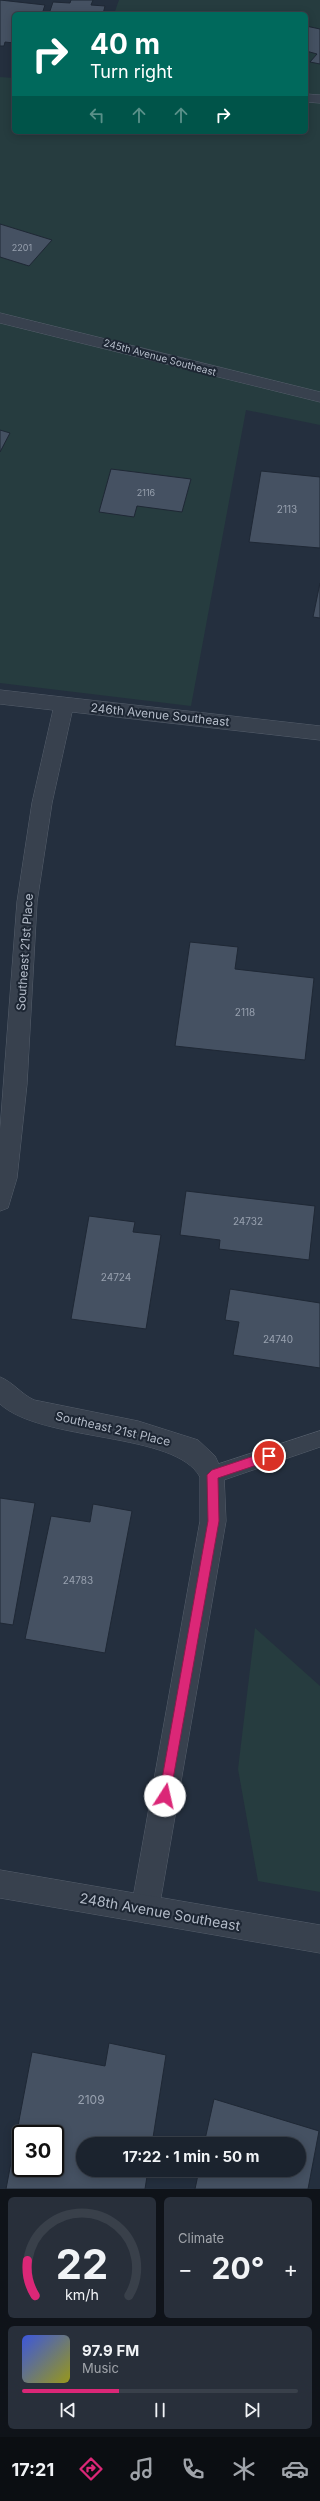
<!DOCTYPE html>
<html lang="en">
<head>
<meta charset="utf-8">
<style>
	body { margin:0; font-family:Inter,sans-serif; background:#282f3a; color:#f1f3f6; height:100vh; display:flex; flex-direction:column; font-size:15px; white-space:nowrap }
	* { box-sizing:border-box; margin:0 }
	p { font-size:13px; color:#a0a4aa }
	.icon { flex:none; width:22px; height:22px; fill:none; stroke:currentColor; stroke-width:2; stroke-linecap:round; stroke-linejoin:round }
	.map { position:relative; height:2189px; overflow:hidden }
	.panel { display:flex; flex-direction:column; gap:8px; padding:8px; background:#0f1319; flex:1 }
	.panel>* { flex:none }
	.guide { position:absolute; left:12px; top:12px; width:296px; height:122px; border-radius:6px; box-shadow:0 2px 10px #0003,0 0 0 1px #39404a; background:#00695c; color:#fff; overflow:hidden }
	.speed { position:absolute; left:12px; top:2125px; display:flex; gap:8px; font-size:20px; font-weight:700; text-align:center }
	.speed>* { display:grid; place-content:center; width:52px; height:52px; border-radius:50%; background:#1b232e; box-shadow:0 2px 10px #0003,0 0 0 1px #39404a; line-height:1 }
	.speed .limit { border:2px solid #111; border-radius:6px; background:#fff; color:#111 }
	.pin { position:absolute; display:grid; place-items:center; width:34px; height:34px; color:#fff; margin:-17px; border:2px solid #fff; border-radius:50%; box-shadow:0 1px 4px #0007 }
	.me { position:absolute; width:44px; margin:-22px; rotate:10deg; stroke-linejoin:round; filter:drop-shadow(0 0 3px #0008) }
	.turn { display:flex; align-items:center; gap:14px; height:84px; padding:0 12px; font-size:18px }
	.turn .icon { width:52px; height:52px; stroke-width:2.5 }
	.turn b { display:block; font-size:28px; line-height:34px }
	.lanes { display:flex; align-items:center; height:38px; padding:0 12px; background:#0003; justify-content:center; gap:20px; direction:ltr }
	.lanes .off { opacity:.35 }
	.big { font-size:30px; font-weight:700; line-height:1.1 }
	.panel .tile { flex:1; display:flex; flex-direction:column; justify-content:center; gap:6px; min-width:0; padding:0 14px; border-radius:6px; background:#282f3a }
	.panel .dial { align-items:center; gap:0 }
	.dial svg { height:104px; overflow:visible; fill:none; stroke:#39404a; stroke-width:7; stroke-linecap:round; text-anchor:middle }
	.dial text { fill:#f1f3f6; stroke:none }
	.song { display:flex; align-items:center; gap:12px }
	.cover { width:48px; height:48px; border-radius:6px; background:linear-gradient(135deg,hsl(230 70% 55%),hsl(60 70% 35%)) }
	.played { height:4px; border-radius:2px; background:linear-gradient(90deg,#db2777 35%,#39404a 35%) }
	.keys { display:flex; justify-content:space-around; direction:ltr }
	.heat { display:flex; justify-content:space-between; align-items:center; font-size:22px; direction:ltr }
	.panel .tiles { flex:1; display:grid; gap:8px; grid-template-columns:1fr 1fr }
	.tile:last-child { grid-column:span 2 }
	.trip { position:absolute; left:76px; top:2137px; width:230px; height:40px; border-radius:20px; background:#1b232e; box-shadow:0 2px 10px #0003,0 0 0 1px #39404a; font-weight:700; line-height:40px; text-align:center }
	.dock { display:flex; height:64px; justify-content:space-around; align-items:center; background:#0b0e12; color:#a0a4aa }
	.dock .icon { width:28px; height:28px }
	.dock .on { color:#db2777 }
	.dock b { font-size:18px; color:#f1f3f6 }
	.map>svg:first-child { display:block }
	.green { fill:#263c3f }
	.building { fill:#455162; stroke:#1f2835; fill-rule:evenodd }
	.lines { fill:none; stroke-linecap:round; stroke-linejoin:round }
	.service-casing { stroke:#565f6c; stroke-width:1 }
	.minor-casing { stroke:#565f6c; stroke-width:1 }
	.tertiary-casing { stroke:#565f6c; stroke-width:1 }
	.service { fill:#38414e; fill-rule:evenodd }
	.minor { fill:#38414e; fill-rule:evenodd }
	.tertiary { fill:#38414e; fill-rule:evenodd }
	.route { fill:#db2777; stroke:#8e194d }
	.labels { text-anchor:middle; stroke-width:4; stroke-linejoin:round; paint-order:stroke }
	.far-number-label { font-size:9px; fill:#98a1af }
	.far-street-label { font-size:10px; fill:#b4bcc9; stroke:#1d2633 }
	.number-label { font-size:10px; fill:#98a1af }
	.street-label { font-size:12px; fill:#b4bcc9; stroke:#1d2633 }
	.near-number-label { font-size:12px; fill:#98a1af }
	.near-street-label { font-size:14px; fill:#b4bcc9; stroke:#1d2633 }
</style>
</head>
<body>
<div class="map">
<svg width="320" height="2189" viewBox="0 0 320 2189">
	<rect width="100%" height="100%" fill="#242f3e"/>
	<g class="green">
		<polygon points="119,0 320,0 320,425 246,410 191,706 0,683 0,77 14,78 14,132 306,132 306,14 114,14"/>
		<polygon points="255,1628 320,1686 320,1892 258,1881 238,1769"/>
	</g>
	<g class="building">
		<polygon points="0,0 45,5 42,14 14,14 14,43 5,42 4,46 0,46"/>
		<polygon points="71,0 93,0 91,5 105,6 103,14 49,14 53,2 70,3"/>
		<polygon points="306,26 320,29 320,64 310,62 317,54 306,51"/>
		<polygon points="0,224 52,240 29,266 0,257"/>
		<polygon points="0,430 10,433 0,452"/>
		<polygon points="111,469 191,479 182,512 137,506 134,517 99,512"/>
		<polygon points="261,471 320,477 320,548 249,542"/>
		<polygon points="320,583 320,618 313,617"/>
		<polygon points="190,942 238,947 235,969 314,978 305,1060 175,1046"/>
		<polygon points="186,1191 315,1206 309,1260 219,1249 220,1240 180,1235"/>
		<polygon points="89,1216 135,1222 133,1232 161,1235 146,1329 71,1319"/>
		<polygon points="230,1289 320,1303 320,1368 233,1355 239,1322 225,1320"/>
		<polygon points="0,1498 35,1503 13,1625 0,1623"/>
		<polygon points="93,1504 132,1511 105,1653 25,1639 51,1516 90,1522"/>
		<path d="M 109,2043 L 166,2055 L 152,2144 L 83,2144 L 83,2170 L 148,2170 L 145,2189 L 6,2189 L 32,2052 L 105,2066 ZM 21,2134 L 55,2134 L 55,2168 L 21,2168 Z"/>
		<polygon points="214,2099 319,2131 308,2189 195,2189 199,2170 299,2170 299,2144 204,2144"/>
	</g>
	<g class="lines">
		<g class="service-casing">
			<polygon id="service" points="320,1431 320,1447 212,1484 206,1481 203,1475 206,1469 212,1466"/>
		</g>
		<g class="minor-casing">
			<g id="minor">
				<polygon points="306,94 320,95 320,103 306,102"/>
				<polygon points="0,313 320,392 320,402 0,323"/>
				<polygon points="0,690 320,726 320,740 72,712 52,803 37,902 27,1084 17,1178 8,1208 0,1211 0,1130 17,902 32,803 53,710 0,704"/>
				<path d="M 0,1377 C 13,1382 21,1394 34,1400 L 138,1421 L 198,1440 L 215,1456 L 224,1475 L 226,1521 L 159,1909 L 155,1919 L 145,1923 L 135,1919 L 131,1909 L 200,1521 L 200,1477 C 175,1431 43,1443 0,1404 Z"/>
			</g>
		</g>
		<g class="tertiary-casing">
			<polygon id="tertiary" points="0,1870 320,1925 320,1953 0,1898"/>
		</g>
		<use href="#service" class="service"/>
		<use href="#minor" class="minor"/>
		<use href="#tertiary" class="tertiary"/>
	</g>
	<polygon class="route" points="269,1451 272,1453 272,1460 218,1478 219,1521 170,1796 165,1802 159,1796 208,1521 207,1475 212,1470"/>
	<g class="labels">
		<g class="far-number-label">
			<text x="22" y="251">2201</text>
			<text x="146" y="496">2116</text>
		</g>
		<g class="far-street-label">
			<text transform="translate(160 357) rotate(15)" y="4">245th Avenue Southeast</text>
		</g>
		<g class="number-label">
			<text x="287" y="513">2113</text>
			<text x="245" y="1016">2118</text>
			<text x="248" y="1225">24732</text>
			<text x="116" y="1281">24724</text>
			<text x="278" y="1343">24740</text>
			<text x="78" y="1584">24783</text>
		</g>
		<g class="street-label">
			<text transform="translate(160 715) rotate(6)" y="4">246th Avenue Southeast</text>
			<text transform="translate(25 952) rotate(-86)" y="4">Southeast 21st Place</text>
			<text transform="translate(113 1429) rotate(13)" y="4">Southeast 21st Place</text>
		</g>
		<g class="near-number-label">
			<text x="91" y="2104">2109</text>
		</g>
		<g class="near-street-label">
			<text transform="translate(160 1912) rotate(10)" y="5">248th Avenue Southeast</text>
		</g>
	</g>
</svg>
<div class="speed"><div class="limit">30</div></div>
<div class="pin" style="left:269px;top:1456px;background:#d93025"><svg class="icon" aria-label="arrive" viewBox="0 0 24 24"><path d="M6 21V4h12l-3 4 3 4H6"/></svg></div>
<svg class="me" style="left:165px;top:1796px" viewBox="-20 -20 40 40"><circle r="19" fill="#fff"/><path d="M0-13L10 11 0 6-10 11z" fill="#db2777"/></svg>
<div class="trip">17:22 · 1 min · 50 m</div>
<div class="guide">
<div class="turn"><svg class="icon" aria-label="right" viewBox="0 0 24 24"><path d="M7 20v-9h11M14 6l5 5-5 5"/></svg><div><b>40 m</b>Turn right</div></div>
<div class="lanes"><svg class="icon off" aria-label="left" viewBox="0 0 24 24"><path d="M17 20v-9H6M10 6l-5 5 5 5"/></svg><svg class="icon off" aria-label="ahead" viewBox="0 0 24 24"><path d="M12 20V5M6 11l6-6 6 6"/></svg><svg class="icon off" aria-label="ahead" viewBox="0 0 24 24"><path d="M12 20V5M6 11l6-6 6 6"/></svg><svg class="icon" aria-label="right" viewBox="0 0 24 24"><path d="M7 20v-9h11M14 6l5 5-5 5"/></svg></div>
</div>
</div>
<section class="panel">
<div class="tiles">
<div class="tile dial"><svg viewBox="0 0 100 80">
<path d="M14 69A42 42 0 1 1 86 69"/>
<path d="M14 69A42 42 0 0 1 8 42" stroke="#db2777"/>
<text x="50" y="56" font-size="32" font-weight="700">22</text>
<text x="50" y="72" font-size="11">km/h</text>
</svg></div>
<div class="tile"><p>Climate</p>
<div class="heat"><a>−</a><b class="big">20°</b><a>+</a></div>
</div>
<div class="tile">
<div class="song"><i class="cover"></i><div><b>97.9 FM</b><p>Music</p></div></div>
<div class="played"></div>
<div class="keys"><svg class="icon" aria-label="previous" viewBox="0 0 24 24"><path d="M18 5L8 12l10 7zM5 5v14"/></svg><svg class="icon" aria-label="pause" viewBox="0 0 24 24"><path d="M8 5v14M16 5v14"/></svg><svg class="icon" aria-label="next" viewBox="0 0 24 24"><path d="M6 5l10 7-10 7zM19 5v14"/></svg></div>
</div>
</div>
</section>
<nav class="dock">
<b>17:21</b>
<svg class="icon on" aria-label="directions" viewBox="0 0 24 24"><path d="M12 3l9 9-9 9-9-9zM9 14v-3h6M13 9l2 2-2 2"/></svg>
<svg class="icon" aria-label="music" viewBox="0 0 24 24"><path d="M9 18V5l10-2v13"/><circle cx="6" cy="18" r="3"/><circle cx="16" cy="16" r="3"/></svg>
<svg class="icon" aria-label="phone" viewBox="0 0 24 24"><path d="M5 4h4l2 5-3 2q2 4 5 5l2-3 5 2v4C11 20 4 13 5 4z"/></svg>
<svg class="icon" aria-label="climate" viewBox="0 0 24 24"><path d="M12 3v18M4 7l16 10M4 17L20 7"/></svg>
<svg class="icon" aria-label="car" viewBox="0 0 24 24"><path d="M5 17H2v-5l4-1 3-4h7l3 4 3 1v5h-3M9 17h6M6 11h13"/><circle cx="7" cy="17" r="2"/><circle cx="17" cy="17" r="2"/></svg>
</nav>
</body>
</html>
